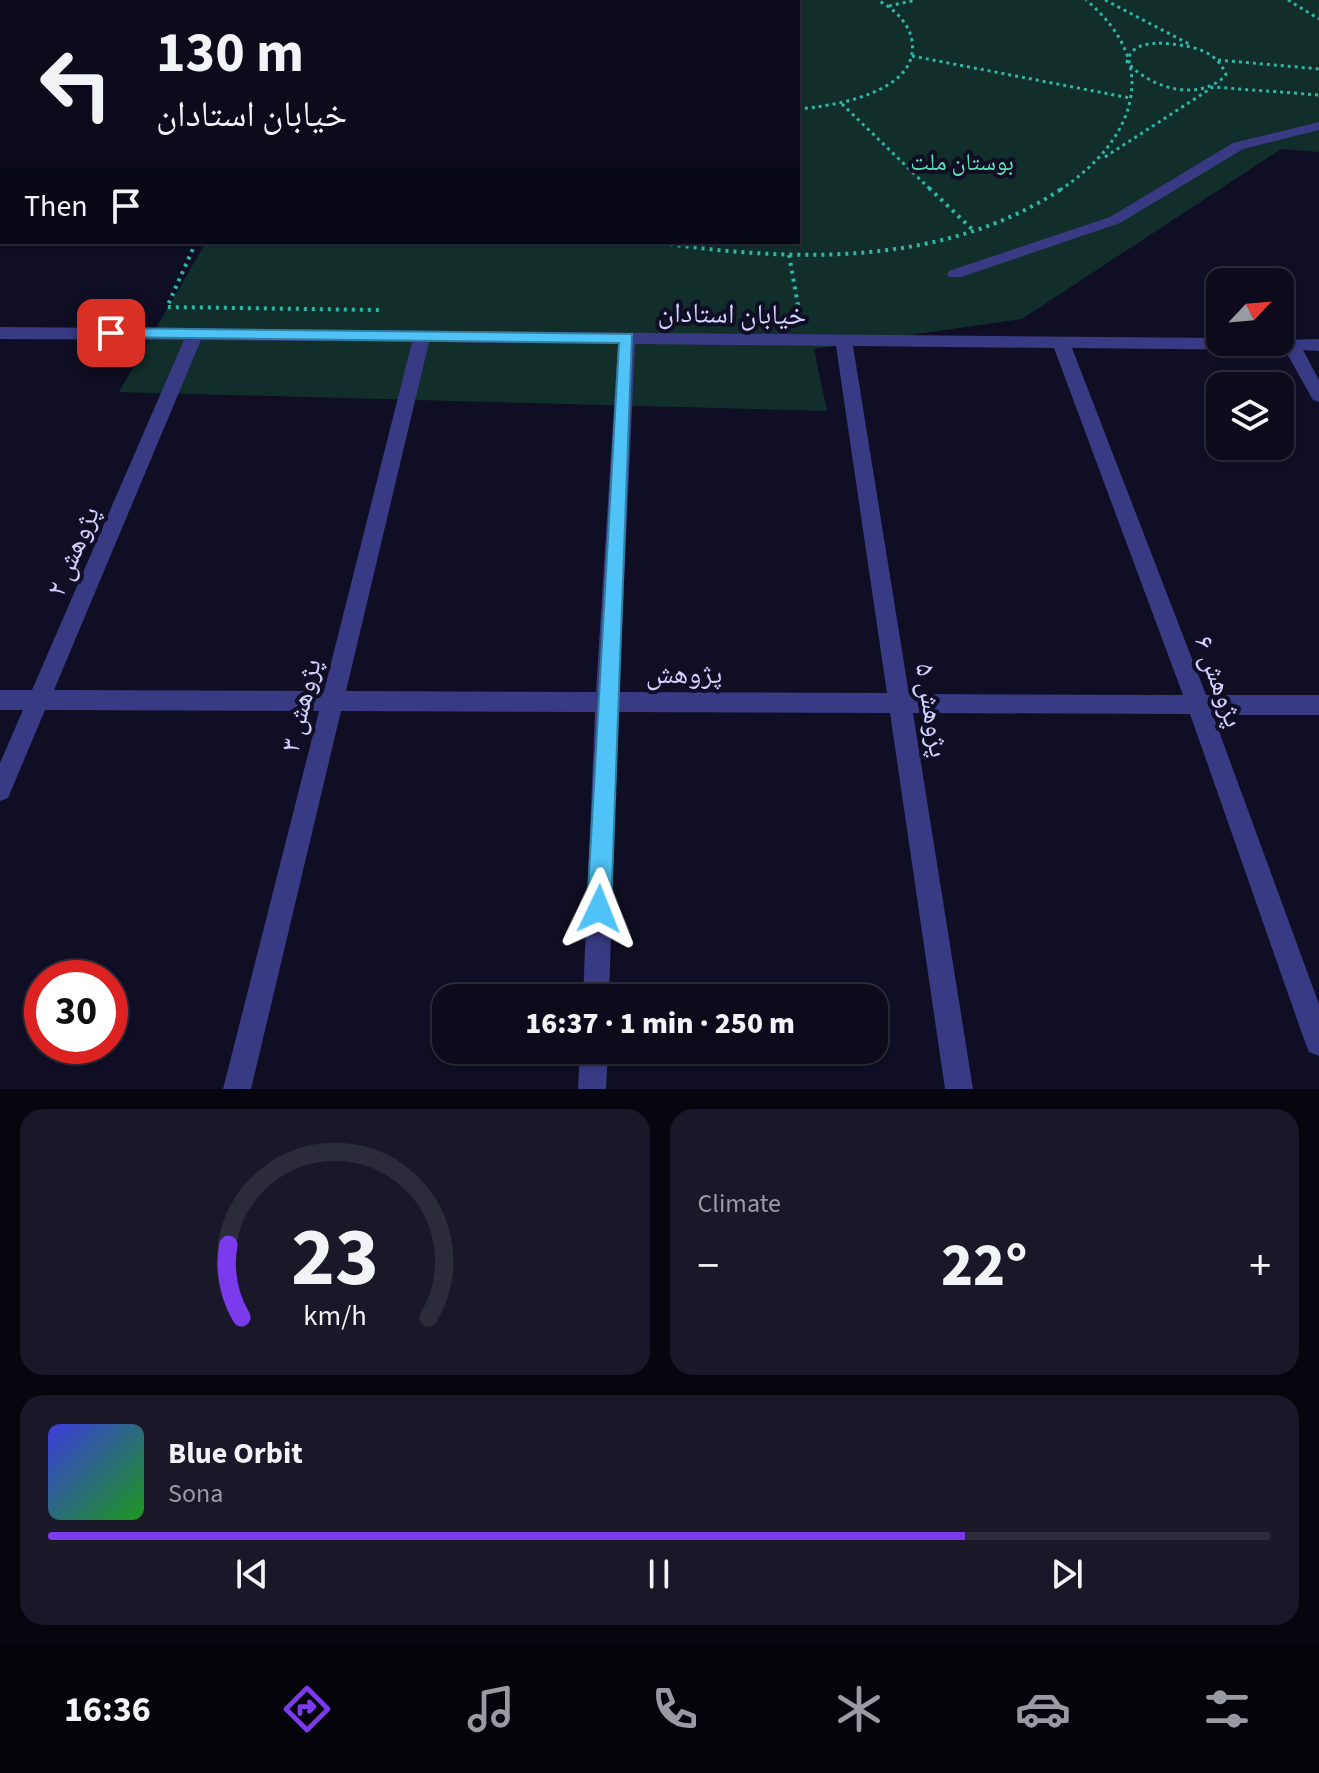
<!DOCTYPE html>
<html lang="en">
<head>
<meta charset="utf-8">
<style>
	body { margin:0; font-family:"Source Sans 3","Noto Naskh Arabic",sans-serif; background:#1a1828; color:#f1f3f6; height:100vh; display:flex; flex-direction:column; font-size:30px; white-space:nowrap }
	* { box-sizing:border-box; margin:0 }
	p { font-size:26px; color:#9a9aa3 }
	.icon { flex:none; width:44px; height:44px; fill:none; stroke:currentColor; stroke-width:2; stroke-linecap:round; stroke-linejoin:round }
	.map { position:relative; height:1089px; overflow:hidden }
	.details { display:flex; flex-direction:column; gap:20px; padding:20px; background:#07060f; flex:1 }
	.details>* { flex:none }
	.top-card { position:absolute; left:0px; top:0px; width:800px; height:244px; box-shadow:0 2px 6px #0004,0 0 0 2px #2c2b3a; background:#0c0a1b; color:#f1f3f6; overflow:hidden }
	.needle { width:52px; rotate:64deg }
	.fabs { position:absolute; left:1206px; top:268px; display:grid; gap:16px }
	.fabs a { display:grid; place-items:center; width:88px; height:88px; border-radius:16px; background:#0c0a1b; box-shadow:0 2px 6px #0004,0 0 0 2px #2c2b3a; font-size:40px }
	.speed { position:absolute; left:24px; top:960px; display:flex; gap:16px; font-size:40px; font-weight:700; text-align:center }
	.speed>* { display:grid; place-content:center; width:104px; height:104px; border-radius:50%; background:#0c0a1b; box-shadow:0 2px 6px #0004,0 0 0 2px #2c2b3a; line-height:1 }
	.speed .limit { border:12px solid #d22; background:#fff; color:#111 }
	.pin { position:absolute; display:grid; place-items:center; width:68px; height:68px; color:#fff; margin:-34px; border-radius:16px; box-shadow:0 4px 12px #0006 }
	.me { position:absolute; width:88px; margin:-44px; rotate:2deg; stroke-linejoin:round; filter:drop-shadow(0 0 6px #0008) }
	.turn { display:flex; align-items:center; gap:28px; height:168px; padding:0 24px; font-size:36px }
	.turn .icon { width:104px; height:104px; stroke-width:2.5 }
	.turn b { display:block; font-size:56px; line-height:68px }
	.then { display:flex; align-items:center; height:76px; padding:0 24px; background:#0003; gap:16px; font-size:30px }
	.big { font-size:60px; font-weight:800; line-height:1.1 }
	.details .widget { flex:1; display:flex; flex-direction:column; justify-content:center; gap:12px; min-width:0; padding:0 28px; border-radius:24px; background:#1a1828 }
	.details .dial { align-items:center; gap:0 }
	.dial svg { height:208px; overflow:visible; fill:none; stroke:#2c2b3a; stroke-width:7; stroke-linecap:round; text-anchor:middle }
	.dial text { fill:#f1f3f6; stroke:none }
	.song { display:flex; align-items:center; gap:24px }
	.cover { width:96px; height:96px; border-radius:12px; background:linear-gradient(135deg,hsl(240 70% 55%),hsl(120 70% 35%)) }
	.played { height:8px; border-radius:4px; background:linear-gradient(90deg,#7c3aed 75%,#2c2b3a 75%) }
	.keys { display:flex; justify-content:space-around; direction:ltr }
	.heat { display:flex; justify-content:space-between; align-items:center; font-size:44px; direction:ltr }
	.details .tiles { flex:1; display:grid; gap:20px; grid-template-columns:1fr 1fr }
	.widget:last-child { grid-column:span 2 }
	.trip { position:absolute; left:432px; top:984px; width:456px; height:80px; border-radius:24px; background:#0c0a1b; box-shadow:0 2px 6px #0004,0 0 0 2px #2c2b3a; font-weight:800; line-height:80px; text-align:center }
	.menu { display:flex; height:128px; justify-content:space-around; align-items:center; background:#05040b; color:#9a9aa3 }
	.menu .icon { width:56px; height:56px }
	.menu .current { color:#7c3aed }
	.menu b { font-size:36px; color:#f1f3f6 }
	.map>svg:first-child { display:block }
	.green { fill:#112e2b }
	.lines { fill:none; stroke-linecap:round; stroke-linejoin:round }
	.path-far1 { stroke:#2db7a4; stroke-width:3; stroke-dasharray:3 4; stroke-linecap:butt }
	.path { stroke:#2db7a4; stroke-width:4; stroke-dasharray:3 5; stroke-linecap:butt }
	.minor { fill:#383b83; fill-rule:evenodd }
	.route { fill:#4fc3f7; stroke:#337fa1; stroke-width:2 }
	.labels { text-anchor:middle; stroke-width:8; stroke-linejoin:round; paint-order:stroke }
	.far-park-label { font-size:24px; fill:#5ae1b5; stroke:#100e24 }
	.street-label { font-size:28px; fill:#d2d0ff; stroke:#100e24 }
</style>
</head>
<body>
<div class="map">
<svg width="1319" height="1089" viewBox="0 0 1319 1089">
	<rect width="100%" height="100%" fill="#100e24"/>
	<polygon class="green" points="347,0 1319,0 1319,152 1281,149 1022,319 814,349 827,411 119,392 206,242 798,242 798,2"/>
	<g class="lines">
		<g class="path-far1">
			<polyline points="571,0 581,2"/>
			<polyline points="1105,0 1191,45"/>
			<polyline points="1288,0 1319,19"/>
			<polyline points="654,2 657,0"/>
			<polyline points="889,6 916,0"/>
			<path d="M 1159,43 C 1185,45 1216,47 1226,75 C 1199,103 1150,88 1127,62 C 1131,46 1144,44 1159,43 Z"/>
			<polyline points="912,56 1130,98"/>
			<polyline points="1218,60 1319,69"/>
			<polyline points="842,104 931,190"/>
			<path d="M 798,109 C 835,106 920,92 912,41 C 909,22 893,8 877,0"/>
			<polyline points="1105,157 1213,87 1319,95"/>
			<path d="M 1060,190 C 1134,141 1164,65 1086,0"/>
		</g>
		<g class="path">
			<polyline points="929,188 973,230"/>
			<polyline points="196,242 167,307 379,310"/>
			<path d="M 654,242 C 791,262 942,268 1063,188"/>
			<polyline points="789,255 800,316 797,316"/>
		</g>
		<g class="minor">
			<polygon points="0,0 9,0 2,2 0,7"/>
			<polygon points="1319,122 1319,130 1243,149 1120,223 961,277 949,277 947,274 949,271 1110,217 1233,143"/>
			<path d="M 0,327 L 1220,338 L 1220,342 L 1319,339 L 1319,351 L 1303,350 L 1319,380 L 1319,402 L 1313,400 L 1285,350 L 1072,348 L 1206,695 L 1319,695 L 1319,715 L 1213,715 L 1319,1004 L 1319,1056 L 1309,1052 L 1305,1042 L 1190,714 L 913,713 L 973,1089 L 945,1089 L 890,713 L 618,712 L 609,998 L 583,998 L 595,712 L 341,711 L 251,1089 L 223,1089 L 319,711 L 45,710 L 8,798 L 0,801 L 0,763 L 23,710 L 0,710 L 0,690 L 32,690 L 184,340 L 0,339 ZM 201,340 L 412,342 L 324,691 L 54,690 ZM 429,342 L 618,344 L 596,692 L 346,691 ZM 635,344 L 836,346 L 887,693 L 619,692 ZM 853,346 L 1054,348 L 1183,695 L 909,694 Z"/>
			<polygon points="580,1050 608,1050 606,1089 578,1089"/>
		</g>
	</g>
	<polygon class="route" points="111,328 632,334 611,909 607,918 599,921 591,918 587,909 619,343 106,337 106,330"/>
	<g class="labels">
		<g class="far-park-label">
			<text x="962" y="170">بوستان ملت</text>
		</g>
		<g class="street-label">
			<text transform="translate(732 313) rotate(1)" y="10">خیابان استادان</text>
			<text transform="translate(72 551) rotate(-67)" y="10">پژوهش ۲</text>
			<text x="684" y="683">پژوهش</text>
			<text transform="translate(1220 681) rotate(70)" y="10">پژوهش ۶</text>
			<text transform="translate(300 705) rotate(-76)" y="10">پژوهش ۳</text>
			<text transform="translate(933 710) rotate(81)" y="10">پژوهش ۵</text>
		</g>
	</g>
</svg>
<div class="fabs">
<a><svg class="needle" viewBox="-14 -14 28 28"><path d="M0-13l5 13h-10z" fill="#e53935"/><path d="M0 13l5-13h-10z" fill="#9a9aa3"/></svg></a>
<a><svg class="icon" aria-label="layers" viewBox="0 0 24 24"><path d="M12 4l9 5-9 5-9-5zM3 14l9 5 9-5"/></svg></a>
</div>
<div class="speed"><div class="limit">30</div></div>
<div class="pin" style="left:111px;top:333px;background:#d93025"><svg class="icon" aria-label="arrive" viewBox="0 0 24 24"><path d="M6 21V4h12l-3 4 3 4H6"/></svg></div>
<svg class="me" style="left:599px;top:909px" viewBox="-20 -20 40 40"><path d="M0-17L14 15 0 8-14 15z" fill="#4fc3f7" stroke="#fff" stroke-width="4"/></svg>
<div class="trip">16:37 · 1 min · 250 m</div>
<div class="top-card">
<div class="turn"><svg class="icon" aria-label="left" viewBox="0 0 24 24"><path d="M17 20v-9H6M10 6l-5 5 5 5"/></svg><div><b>130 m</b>خیابان استادان</div></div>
<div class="then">Then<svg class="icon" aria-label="arrive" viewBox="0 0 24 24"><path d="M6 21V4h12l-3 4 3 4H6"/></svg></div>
</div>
</div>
<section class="details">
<div class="tiles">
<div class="widget dial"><svg viewBox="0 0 100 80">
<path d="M14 69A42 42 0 1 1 86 69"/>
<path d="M14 69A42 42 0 0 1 9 41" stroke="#7c3aed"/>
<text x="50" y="56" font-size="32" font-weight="700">23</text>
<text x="50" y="72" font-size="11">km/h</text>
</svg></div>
<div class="widget"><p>Climate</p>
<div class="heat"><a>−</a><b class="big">22°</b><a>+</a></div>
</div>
<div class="widget">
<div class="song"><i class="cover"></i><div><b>Blue Orbit</b><p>Sona</p></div></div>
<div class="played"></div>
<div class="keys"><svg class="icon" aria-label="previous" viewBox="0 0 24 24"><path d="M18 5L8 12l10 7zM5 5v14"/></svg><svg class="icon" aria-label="pause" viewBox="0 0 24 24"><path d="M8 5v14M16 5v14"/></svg><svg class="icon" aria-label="next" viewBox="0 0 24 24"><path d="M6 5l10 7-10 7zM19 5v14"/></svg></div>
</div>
</div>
</section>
<nav class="menu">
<b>16:36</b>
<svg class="icon current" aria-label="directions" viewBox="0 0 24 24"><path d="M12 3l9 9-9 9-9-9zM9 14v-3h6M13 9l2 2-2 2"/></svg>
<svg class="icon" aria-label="music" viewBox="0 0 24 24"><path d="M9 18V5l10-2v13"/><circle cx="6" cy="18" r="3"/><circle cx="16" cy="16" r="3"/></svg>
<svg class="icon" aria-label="phone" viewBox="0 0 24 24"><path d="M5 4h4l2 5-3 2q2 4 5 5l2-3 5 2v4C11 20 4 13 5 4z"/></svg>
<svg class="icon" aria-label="climate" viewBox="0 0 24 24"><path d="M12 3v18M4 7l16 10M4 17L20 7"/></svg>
<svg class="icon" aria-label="car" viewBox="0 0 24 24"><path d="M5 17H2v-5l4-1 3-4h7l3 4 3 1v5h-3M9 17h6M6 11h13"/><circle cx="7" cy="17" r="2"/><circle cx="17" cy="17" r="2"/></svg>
<svg class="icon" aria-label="filters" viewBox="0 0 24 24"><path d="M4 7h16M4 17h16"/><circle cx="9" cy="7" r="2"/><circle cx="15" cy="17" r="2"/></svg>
</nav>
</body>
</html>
